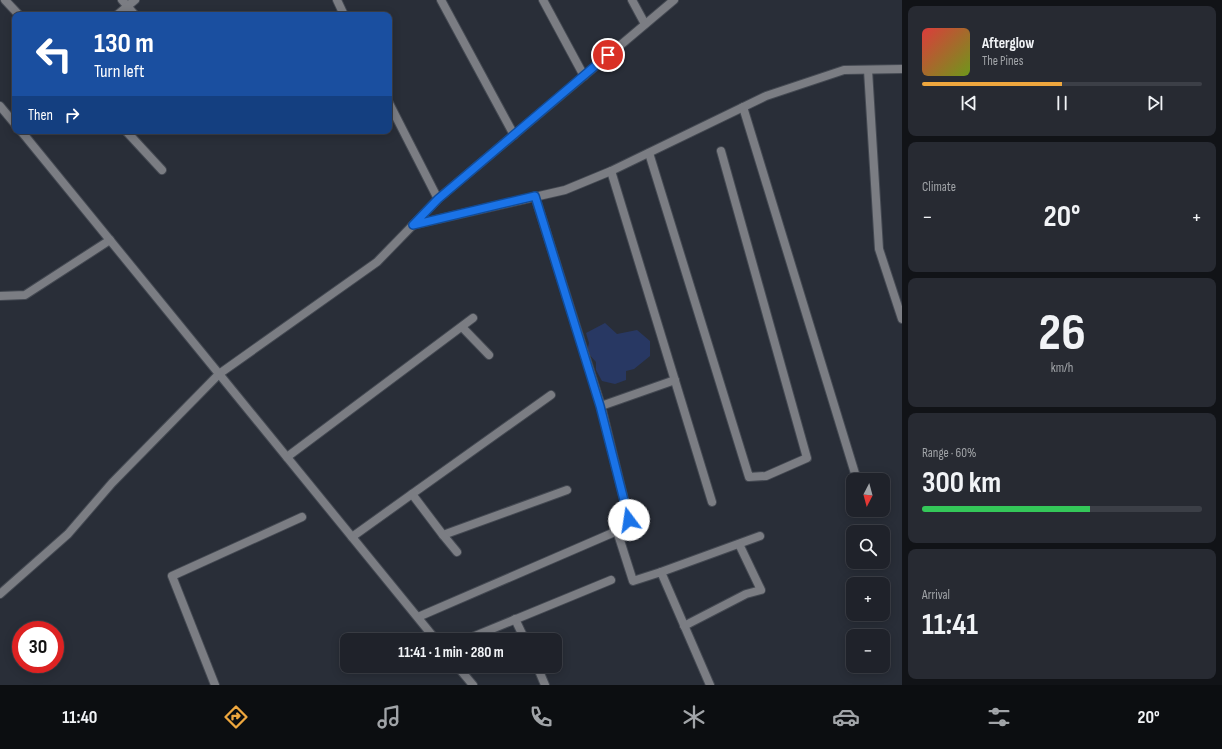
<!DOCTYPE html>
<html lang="en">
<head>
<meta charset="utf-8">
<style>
	body { margin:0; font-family:"Sofia Sans Condensed",sans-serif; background:#272a32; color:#f1f3f6; height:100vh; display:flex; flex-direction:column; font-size:15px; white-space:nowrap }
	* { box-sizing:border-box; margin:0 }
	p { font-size:13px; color:#a1a4a8 }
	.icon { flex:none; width:22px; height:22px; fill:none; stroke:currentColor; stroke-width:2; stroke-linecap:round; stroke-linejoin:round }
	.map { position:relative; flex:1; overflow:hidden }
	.panel { display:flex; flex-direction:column; gap:6px; padding:6px; background:#111317; width:320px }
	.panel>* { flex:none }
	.top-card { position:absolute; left:12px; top:12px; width:380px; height:122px; border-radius:8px; box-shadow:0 2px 10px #0003,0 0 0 1px #3c3f47; background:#1a4fa0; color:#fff; overflow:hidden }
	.needle { width:26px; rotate:186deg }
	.tools { position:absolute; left:846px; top:473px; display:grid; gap:8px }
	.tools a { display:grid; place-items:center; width:44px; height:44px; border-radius:8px; background:#1f222a; box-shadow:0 2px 10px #0003,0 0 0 1px #3c3f47; font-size:20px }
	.speed { position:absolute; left:12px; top:621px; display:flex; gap:8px; font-size:20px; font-weight:700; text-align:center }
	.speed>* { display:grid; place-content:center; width:52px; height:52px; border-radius:50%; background:#1f222a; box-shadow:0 2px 10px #0003,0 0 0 1px #3c3f47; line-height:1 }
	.speed .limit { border:6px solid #d22; background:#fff; color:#111 }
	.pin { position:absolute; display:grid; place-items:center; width:34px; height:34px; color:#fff; margin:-17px; border:2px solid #fff; border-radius:50%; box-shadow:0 1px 4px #0007 }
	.me { position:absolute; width:44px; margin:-22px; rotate:346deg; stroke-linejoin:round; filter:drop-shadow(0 0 3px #0008) }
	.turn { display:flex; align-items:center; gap:14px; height:84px; padding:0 16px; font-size:18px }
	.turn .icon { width:52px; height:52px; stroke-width:2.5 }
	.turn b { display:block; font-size:28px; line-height:34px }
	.then { display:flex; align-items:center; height:38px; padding:0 16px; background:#0003; gap:8px; font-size:15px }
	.big { font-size:30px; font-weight:700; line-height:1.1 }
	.panel .tile { flex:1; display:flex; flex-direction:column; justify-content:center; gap:6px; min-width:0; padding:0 14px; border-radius:8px; background:#272a32 }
	.panel .dial { align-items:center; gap:0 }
	.dial b { font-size:52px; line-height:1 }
	.song { display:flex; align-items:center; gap:12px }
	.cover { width:48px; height:48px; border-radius:6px; background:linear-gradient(135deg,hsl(0 70% 55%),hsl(80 70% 35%)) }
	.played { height:4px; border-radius:2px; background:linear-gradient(90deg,#efa73e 50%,#3c3f47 50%) }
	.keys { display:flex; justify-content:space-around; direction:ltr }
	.heat { display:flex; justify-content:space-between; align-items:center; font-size:22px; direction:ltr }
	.charge { height:6px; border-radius:3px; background:linear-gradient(90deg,#34c759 60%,#3c3f47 0) }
	.trip { position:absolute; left:340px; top:633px; width:222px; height:40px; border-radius:8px; background:#1f222a; box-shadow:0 2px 10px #0003,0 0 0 1px #3c3f47; font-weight:700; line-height:40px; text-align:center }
	.tab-bar { display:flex; height:64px; justify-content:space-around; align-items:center; background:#0c0e11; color:#a1a4a8 }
	.tab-bar .icon { width:28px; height:28px }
	.tab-bar .active { color:#efa73e }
	.tab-bar b { font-size:18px; color:#f1f3f6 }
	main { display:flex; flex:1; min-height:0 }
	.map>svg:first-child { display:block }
	.green { fill:#283863 }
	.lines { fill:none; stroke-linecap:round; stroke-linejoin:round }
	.minor-casing { stroke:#444952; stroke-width:10 }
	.tertiary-casing { stroke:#444952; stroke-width:10 }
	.minor { stroke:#7b7d83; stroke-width:8 }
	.tertiary { stroke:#7b7d83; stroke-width:8 }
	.route-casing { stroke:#114b97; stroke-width:10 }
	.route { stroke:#1a73e8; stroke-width:7 }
</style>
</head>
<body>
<main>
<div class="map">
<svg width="902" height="685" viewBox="0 0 902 685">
	<rect width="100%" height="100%" fill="#292e38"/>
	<polygon class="green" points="605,323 617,334 637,330 650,341 650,356 634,369 626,371 626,380 615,384 602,381 596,370 596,362 587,352 589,343 586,333"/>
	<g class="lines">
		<g class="minor-casing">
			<g id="minor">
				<polyline points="5,0 19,15"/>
				<polyline points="122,0 135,15"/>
				<polyline points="337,0 344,15"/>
				<polyline points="441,0 514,135"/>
				<polyline points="543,0 584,76"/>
				<polyline points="632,0 645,24"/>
				<polyline points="117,15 135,0"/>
				<polyline points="868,70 879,249 902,319"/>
				<polyline points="389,103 438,199"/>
				<polyline points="743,107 857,480"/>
				<polyline points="126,131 162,170"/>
				<polyline points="649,153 749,477 766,476 807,458 721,151"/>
				<polyline points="611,171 712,502"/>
				<polyline points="535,196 601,406 675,380"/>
				<polyline points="413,225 438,199 674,0"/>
				<polyline points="0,296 25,295 110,240"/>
				<polyline points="462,327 489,355"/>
				<polyline points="551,395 412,494 443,535 567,490"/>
				<polyline points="601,406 629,520"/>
				<polyline points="287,457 473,318"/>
				<polyline points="443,535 457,552"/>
				<polyline points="352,537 412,494"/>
				<polyline points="661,572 760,536"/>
				<polyline points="0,594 68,534 112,483 219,374 377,262 413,225 565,190 611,171 766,96 844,70 902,69"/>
				<polyline points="418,617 617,531 633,581 661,572 710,685"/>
				<polyline points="515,619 525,640"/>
				<polyline points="684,626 746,594 761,590 739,544"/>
				<polyline points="465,640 611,580"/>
				<polyline points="537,666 545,685"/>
				<polyline points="215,685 172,576 302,517"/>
			</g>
		</g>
		<g class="tertiary-casing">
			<g id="tertiary">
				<polyline points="0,106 15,124"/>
				<polyline points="21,131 436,640"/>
				<polyline points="457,666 473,685"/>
			</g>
		</g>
		<use href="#minor" class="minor"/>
		<use href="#tertiary" class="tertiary"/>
	</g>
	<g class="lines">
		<g class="route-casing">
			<polyline id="route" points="608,55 438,199 413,225 535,196 600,406 629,520"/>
		</g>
		<use href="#route" class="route"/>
	</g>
</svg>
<div class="tools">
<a><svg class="needle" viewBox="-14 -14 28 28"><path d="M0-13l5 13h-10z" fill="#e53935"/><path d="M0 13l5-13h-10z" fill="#a1a4a8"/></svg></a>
<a><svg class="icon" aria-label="search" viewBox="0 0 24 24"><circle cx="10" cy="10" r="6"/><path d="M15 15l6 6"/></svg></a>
<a>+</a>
<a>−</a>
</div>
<div class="speed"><div class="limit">30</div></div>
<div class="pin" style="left:608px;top:55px;background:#d93025"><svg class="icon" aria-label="arrive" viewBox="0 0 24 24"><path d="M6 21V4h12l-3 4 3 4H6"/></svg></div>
<svg class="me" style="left:629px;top:520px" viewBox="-20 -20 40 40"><circle r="19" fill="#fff"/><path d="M0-13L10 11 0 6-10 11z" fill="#1a73e8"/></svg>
<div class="trip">11:41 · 1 min · 280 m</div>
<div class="top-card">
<div class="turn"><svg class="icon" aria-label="left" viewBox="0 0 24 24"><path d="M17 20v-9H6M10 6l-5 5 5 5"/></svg><div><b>130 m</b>Turn left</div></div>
<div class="then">Then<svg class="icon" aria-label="right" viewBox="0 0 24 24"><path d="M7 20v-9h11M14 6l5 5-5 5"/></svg></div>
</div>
</div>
<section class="panel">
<div class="tile">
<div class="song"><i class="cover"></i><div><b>Afterglow</b><p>The Pines</p></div></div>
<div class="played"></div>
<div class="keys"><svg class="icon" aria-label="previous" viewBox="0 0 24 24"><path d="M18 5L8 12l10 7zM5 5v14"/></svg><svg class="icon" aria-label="pause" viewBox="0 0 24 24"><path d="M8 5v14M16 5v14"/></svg><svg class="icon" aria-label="next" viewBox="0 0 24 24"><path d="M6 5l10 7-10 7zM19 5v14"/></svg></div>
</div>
<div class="tile"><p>Climate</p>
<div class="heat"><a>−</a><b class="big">20°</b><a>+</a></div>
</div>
<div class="tile dial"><b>26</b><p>km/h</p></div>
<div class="tile"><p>Range · 60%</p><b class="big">300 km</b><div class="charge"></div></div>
<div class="tile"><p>Arrival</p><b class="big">11:41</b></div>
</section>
</main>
<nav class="tab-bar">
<b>11:40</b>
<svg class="icon active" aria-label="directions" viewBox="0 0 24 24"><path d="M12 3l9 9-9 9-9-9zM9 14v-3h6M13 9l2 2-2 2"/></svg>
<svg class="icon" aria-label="music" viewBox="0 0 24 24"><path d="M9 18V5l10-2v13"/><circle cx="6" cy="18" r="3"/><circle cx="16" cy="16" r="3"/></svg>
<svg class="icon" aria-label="phone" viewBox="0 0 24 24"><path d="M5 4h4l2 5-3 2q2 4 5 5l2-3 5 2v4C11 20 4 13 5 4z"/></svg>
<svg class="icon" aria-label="climate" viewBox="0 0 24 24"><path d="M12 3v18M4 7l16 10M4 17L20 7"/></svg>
<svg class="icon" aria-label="car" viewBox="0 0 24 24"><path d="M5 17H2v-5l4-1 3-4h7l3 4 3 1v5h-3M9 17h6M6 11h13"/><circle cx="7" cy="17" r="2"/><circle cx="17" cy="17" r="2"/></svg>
<svg class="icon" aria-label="filters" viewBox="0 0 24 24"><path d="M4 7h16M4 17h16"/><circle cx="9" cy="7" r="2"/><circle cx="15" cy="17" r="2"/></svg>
<b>20°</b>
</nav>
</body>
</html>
